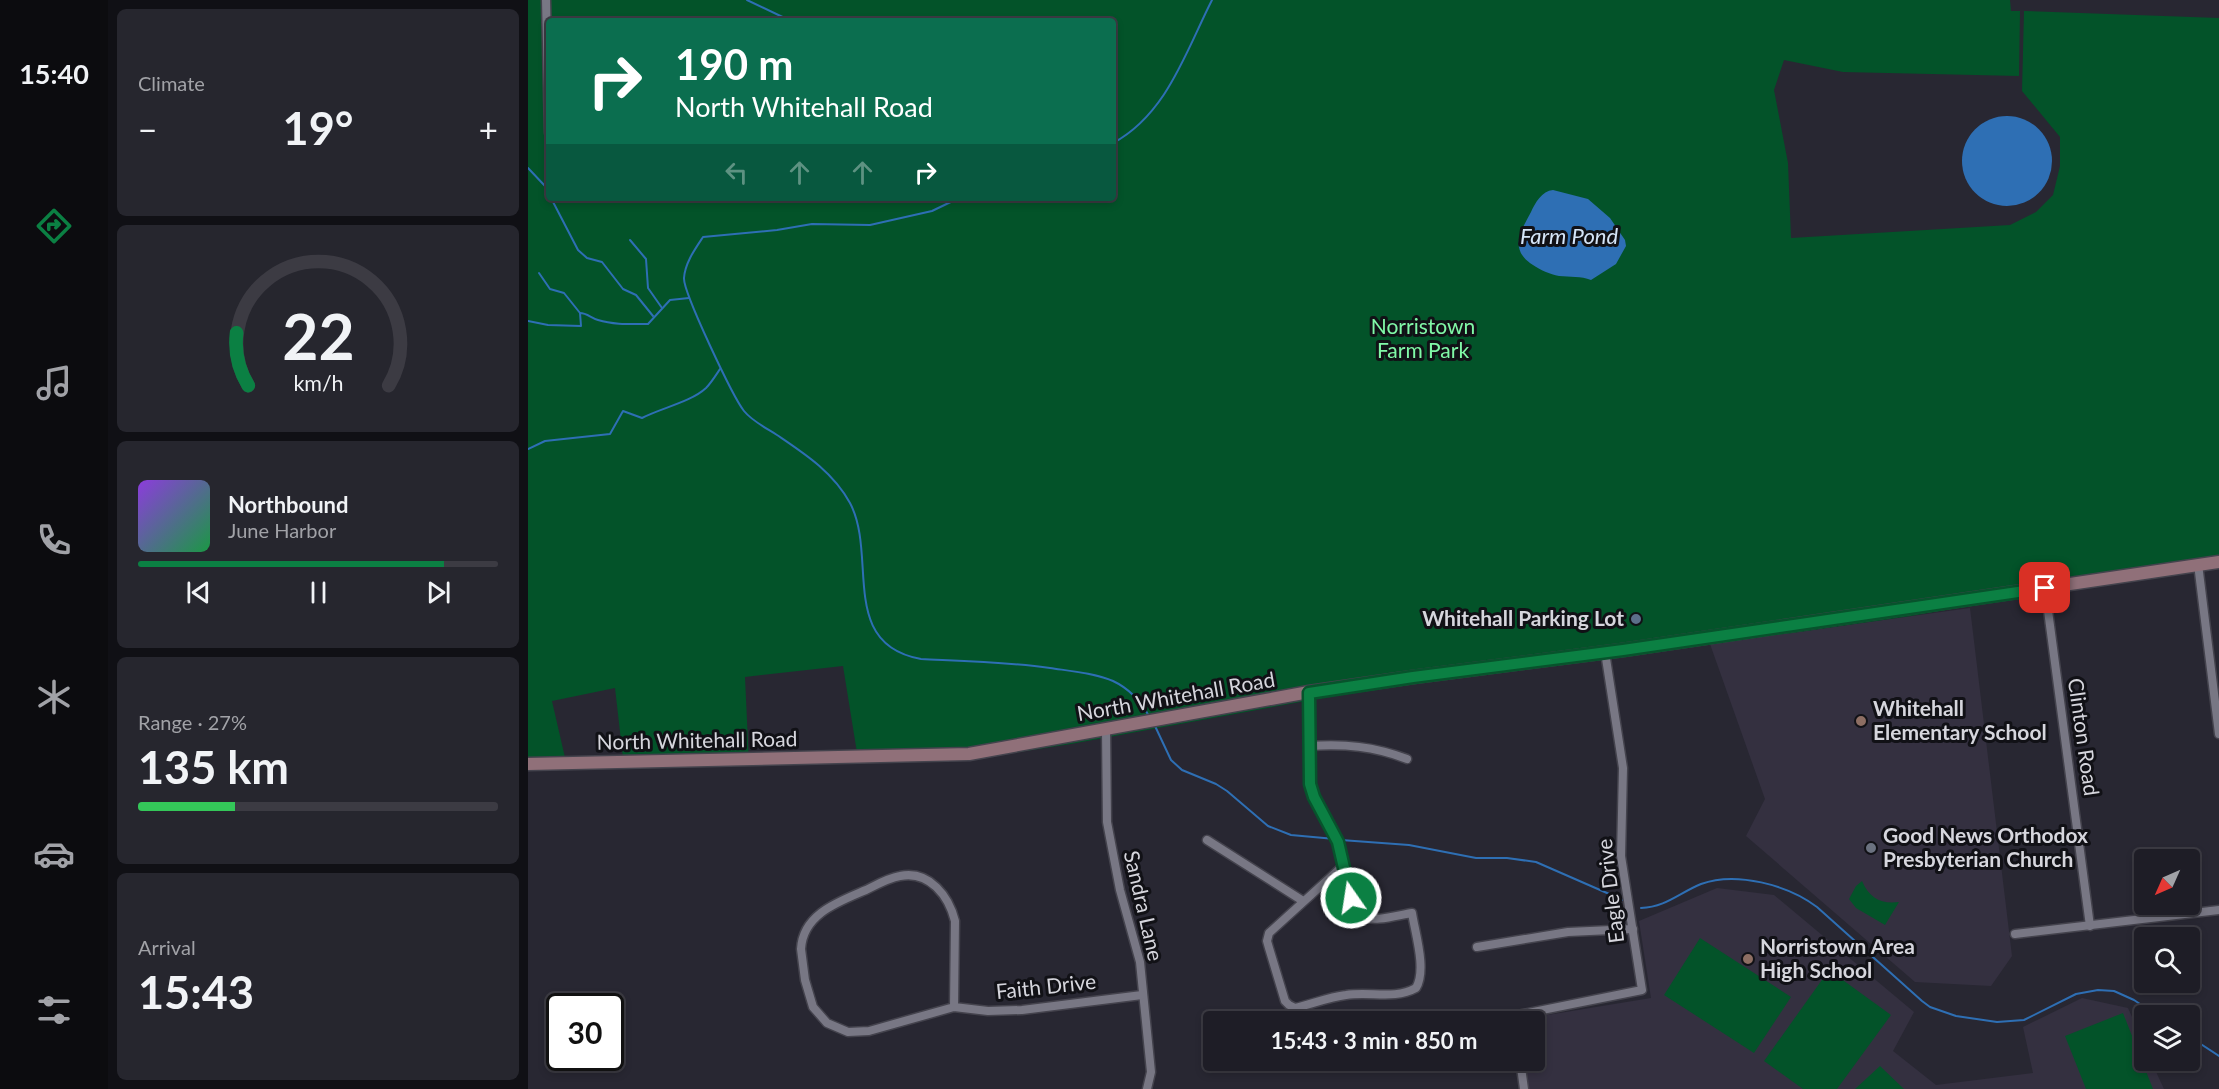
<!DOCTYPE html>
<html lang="en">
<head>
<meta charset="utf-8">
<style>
	body { margin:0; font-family:Lato,sans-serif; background:#26262e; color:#f1f3f6; height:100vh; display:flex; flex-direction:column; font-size:22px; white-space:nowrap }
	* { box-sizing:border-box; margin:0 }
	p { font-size:20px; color:#a1a2a7 }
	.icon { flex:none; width:33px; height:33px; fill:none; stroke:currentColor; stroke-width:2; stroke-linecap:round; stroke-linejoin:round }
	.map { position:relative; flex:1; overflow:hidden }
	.panel { display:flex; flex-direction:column; gap:9px; padding:9px; background:#101015; width:420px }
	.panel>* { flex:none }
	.hud { position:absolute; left:18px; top:18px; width:570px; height:183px; border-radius:6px; box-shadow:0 3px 9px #0003,0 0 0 2px #3c3b43; background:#0b6e4f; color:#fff; overflow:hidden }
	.needle { width:39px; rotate:225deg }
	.tools { position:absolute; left:1606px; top:849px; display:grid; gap:12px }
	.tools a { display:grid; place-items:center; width:66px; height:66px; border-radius:6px; background:#1e1d26; box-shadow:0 3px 9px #0003,0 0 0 2px #3c3b43; font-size:30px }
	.speed { position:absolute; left:18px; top:993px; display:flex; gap:12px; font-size:30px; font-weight:700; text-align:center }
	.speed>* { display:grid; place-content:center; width:78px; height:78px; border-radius:50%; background:#1e1d26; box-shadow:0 3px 9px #0003,0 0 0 2px #3c3b43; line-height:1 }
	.speed .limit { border:3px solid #111; border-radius:9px; background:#fff; color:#111 }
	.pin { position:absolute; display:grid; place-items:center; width:51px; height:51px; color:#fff; margin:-26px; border-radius:12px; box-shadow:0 3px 9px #0006 }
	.me { position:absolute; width:66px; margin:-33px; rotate:347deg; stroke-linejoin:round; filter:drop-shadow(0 0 4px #0008) }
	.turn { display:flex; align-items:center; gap:21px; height:126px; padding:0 30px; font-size:27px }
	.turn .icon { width:78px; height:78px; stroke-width:2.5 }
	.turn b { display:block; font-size:42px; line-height:51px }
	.lanes { display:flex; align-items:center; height:57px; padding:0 30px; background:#0003; justify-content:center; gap:30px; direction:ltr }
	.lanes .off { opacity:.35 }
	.big { font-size:45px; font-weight:700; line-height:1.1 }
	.panel .widget { flex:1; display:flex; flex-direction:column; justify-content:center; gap:9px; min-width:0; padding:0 21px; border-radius:9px; background:#26262e }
	.panel .dial { align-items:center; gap:0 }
	.dial svg { height:156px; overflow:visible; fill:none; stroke:#3c3b43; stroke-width:7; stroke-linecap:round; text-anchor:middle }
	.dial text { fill:#f1f3f6; stroke:none }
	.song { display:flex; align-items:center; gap:18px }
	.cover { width:72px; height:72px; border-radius:9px; background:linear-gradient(135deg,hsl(270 70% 55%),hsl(140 70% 35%)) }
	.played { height:6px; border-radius:3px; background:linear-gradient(90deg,#0b8043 85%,#3c3b43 85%) }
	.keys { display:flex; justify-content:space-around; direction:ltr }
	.heat { display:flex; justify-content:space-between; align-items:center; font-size:33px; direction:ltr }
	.charge { height:9px; border-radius:4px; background:linear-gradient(90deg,#34c759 27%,#3c3b43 0) }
	.trip { position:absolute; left:675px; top:1011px; width:342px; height:60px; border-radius:6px; background:#1e1d26; box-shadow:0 3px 9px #0003,0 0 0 2px #3c3b43; font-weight:700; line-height:60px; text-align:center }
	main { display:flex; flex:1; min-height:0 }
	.dock { display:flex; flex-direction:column; width:108px; justify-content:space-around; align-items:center; background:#0c0c0f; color:#a1a2a7 }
	.dock .icon { width:42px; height:42px }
	.dock .current { color:#0b8043 }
	.dock b { font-size:27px; color:#f1f3f6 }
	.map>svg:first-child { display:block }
	.education { fill:#343040 }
	.green { fill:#035329; fill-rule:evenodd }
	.water { fill:#2e6fb4 }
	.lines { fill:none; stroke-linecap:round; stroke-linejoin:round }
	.stream { stroke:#2e6fb4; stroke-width:2 }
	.street-casing { stroke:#44434d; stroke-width:11 }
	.secondary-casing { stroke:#44434d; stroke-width:15 }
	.street { stroke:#787784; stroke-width:8 }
	.secondary { stroke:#907079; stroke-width:12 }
	.route-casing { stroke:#07532c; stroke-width:15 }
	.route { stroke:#0b8043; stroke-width:10 }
	.service-dot { fill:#5c6f8a; stroke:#111116; stroke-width:2 }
	.education-dot { fill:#8d6e63; stroke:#111116; stroke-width:2 }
	.worship-dot { fill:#6b7280; stroke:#111116; stroke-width:2 }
	.labels { text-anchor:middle; stroke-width:6; stroke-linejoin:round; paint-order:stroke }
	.park-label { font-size:21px; fill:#80f8a7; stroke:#111116 }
	.poi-label { font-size:21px; font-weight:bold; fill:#d6d6dd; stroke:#111116; text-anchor:start }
	.street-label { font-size:21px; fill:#d6d6dd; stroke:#111116 }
	.water-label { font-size:22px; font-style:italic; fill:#d5e5f8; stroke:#111116 }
</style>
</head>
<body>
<main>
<nav class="dock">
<b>15:40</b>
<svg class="icon current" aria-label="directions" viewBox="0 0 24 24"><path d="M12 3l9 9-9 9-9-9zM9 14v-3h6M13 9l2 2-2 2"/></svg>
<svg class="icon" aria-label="music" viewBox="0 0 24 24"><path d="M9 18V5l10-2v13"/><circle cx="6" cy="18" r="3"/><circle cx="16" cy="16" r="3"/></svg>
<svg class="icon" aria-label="phone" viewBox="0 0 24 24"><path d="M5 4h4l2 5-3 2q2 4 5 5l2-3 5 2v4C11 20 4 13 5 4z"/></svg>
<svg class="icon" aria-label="climate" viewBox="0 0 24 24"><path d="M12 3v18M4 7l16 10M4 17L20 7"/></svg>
<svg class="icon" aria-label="car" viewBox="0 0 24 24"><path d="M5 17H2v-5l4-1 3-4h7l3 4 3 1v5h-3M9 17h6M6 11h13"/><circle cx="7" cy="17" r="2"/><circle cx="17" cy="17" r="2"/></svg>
<svg class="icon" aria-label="filters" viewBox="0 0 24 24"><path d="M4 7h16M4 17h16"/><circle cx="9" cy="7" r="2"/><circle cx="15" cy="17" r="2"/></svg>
</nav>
<section class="panel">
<div class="widget"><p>Climate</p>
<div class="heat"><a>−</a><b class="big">19°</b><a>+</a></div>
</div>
<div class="widget dial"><svg viewBox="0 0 100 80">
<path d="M14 69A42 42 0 1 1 86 69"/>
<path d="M14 69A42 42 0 0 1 8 42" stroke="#0b8043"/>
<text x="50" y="56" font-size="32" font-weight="700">22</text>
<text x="50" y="72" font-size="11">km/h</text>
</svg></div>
<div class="widget">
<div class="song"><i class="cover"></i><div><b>Northbound</b><p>June Harbor</p></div></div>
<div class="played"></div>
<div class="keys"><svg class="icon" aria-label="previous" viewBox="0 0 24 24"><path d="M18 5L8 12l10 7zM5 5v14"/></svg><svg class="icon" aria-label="pause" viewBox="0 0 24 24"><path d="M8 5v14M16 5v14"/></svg><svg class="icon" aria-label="next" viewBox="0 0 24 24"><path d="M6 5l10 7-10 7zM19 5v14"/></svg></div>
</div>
<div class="widget"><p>Range · 27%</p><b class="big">135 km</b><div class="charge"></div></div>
<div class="widget"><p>Arrival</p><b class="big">15:43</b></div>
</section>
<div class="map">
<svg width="1691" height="1089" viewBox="0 0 1691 1089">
	<rect width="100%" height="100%" fill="#282732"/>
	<g class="education">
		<polygon points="1442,608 1484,956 1463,986 1387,982 1218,836 1237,799 1182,644"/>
		<polygon points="1189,888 1246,895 1386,1012 1365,1051 1408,1085 1505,1073 1495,1027 1554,998 1600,1008 1617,1046 1617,1060 1623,1061 1636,1089 1000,1089 996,1061 1006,1060 1006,1022 989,1020 1123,998 1111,921"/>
	</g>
	<g class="green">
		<path d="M 0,0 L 1482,0 L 1483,11 L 1492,11 L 1491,76 L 1315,72 L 1256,60 L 1246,90 L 1260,163 L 1263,238 L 1482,225 L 1508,212 L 1525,195 L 1532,166 L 1532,137 L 1494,91 L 1496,11 L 1691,18 L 1691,563 L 1383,616 L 1265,633 L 1111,650 L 946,673 L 800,697 L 543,744 L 458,757 L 330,759 L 315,666 L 217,677 L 221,764 L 95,758 L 87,688 L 24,701 L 38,762 L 0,761 ZM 21,21 L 585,21 L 585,198 L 21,198 Z"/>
		<path d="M 1334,881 C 1342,899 1353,904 1371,902 L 1357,925 L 1328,908 L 1321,899 L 1328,886 Z"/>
		<polygon points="1172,938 1263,997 1226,1053 1136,995"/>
		<polygon points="1301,970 1363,1015 1309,1089 1275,1089 1236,1061"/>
		<polygon points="1595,1013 1625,1089 1558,1089 1537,1036"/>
		<polygon points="1352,1066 1376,1089 1327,1089"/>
	</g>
	<g class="water">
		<circle cx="1479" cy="161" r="45"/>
		<path d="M 1025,190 L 1060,199 L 1082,218 L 1097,240 L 1098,246 L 1088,264 L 1063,280 C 1053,276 1042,277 1031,276 C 1022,274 1012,270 1005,265 C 981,250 992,232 1003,212 C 1007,203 1014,191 1025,190 Z"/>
	</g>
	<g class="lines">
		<g class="stream">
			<polyline points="219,0 263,21"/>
			<path d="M 585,143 C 639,114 658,51 684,0"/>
			<polyline points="0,168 17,186 21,194"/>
			<polyline points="23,198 50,250 59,258 74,262 95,289 108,295 125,316"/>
			<path d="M 431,198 L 404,211 L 342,225 L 284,224 L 249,230 L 175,237 C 167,249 157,263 156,278 C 155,292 205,397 216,411 C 224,421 238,428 249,435 C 277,454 305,472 322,503 C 350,556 310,644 393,659 C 436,661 479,662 522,668 C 542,671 566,673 585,681 C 600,688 613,702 621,716"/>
			<polyline points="102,240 118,259 120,288 134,308"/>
			<polyline points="11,273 22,289 36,293 52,313"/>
			<path d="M 0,321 L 20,325 L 53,326 L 52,313 C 59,313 63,318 70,320 C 86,325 103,324 120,324 L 142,300 L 161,298"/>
			<path d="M 0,449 L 17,441 L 82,434 L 95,411 L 114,418 C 133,408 163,402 178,388 C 183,383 188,375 192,369"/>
			<polyline points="627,726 643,760 654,770 688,784 699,791 740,826 763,835 807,839"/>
			<polyline points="813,840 881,845 948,858 979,858 1008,862 1095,900"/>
			<path d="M 1113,908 C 1138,907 1151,893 1173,884 C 1208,871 1260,885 1289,907 L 1394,1001 L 1402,1007 L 1428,1016 L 1469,1022 L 1496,1020 L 1548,994 L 1570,990 L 1586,991 L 1606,1000 L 1630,1016"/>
			<polyline points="1662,1037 1691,1056"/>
		</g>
		<g class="street-casing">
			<g id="street">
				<polyline points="18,0 21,133"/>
				<polyline points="1670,564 1691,734"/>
				<polyline points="1517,588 1562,926"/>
				<path d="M 781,692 L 782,784 C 789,809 808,829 814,855 C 817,869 822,909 833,916 C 846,923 870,915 884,913 C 887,933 899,970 888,988 C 866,1000 842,991 818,995 C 801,997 784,1004 767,1008 L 761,1005 L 757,1001 L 741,948 L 739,941 L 741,933 L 816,865"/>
				<polyline points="578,730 579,822 592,890 612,962 623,1072 619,1089"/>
				<path d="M 782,746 C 817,744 845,746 879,759"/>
				<polyline points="679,840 775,901"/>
				<polyline points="1487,934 1691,910"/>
				<polyline points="949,947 1040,932 1105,929"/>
				<path d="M 426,1007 L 427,921 C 421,897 402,870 372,876 C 360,878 348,885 338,890 C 310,902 275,914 273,949 L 277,980 L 285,1007 L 299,1023 L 320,1032 L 341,1031 L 426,1007 L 460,1011 L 494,1010 L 614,995"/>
				<polyline points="986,1022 985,1016 1114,990 1093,856 1095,768 1077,652"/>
				<polyline points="992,1060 996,1089"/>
			</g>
		</g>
		<g class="secondary-casing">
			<polyline id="secondary" points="0,764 441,754 781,692 885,677 1095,650 1691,562"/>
		</g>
		<use href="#street" class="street"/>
		<use href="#secondary" class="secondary"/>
	</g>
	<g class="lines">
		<g class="route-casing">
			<polyline id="route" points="823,898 810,842 786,797 782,784 781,693 885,677 1095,650 1517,588"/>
		</g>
		<use href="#route" class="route"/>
	</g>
	<circle class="service-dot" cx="1108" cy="619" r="6"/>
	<g class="education-dot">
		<circle cx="1333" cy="721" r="6"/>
		<circle cx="1220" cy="959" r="6"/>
	</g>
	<circle class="worship-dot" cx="1343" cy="848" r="6"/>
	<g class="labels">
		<g class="park-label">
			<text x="895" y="334">Norristown<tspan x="895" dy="24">Farm Park</tspan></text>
		</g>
		<g class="poi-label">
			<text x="1096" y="626" text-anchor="end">Whitehall Parking Lot</text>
			<text x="1345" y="716">Whitehall<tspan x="1345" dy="24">Elementary School</tspan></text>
			<text x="1355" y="843">Good News Orthodox<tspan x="1355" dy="24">Presbyterian Church</tspan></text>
			<text x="1232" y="954">Norristown Area<tspan x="1232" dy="24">High School</tspan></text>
		</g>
		<g class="street-label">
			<text transform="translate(648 697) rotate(-10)" y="7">North Whitehall Road</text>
			<text transform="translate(1555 737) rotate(82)" y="7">Clinton Road</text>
			<text transform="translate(169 741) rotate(-1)" y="7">North Whitehall Road</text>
			<text transform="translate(1083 891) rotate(-97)" y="7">Eagle Drive</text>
			<text transform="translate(615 906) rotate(77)" y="7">Sandra Lane</text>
			<text transform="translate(518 987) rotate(-6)" y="7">Faith Drive</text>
		</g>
		<g class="water-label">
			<text x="1041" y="244">Farm Pond</text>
		</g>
	</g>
</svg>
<div class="tools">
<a><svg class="needle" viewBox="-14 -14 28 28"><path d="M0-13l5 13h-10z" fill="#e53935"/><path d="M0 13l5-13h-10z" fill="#a1a2a7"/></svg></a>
<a><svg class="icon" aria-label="search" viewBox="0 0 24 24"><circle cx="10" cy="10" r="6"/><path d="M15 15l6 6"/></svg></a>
<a><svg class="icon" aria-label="layers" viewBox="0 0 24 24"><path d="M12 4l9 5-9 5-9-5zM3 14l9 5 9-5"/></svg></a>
</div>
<div class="speed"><div class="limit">30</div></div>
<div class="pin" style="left:1517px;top:588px;background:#d93025"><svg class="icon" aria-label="arrive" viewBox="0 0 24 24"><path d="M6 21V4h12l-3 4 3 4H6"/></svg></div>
<svg class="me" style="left:823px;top:898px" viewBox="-20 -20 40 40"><circle r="17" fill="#0b8043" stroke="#fff" stroke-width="3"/><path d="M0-11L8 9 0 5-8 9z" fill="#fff"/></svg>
<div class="trip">15:43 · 3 min · 850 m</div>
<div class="hud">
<div class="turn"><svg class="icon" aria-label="right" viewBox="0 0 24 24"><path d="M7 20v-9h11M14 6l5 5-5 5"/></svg><div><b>190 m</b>North Whitehall Road</div></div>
<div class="lanes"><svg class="icon off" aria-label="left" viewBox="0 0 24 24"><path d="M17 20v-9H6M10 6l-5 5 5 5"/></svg><svg class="icon off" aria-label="ahead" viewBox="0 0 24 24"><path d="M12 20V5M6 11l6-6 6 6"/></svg><svg class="icon off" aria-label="ahead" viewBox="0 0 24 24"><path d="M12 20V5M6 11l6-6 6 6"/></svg><svg class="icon" aria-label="right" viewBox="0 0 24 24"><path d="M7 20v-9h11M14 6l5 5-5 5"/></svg></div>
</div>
</div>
</main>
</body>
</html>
